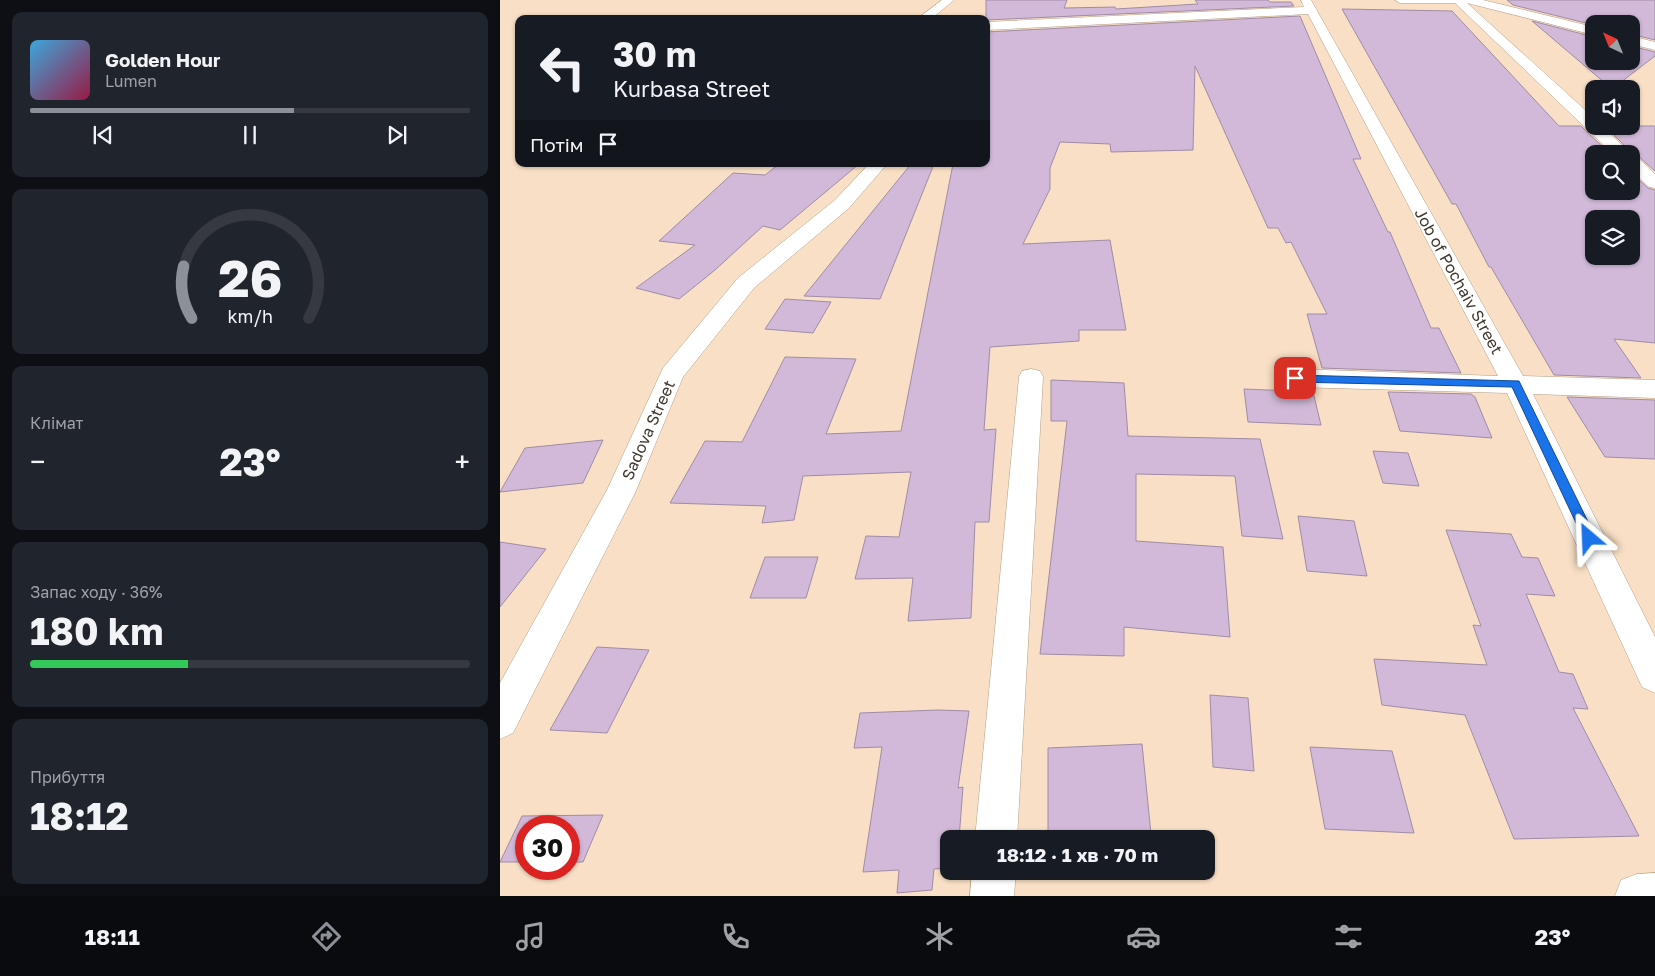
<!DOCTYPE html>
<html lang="uk">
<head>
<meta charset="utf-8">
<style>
	body { margin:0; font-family:"Golos Text",sans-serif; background:#20242c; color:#f1f3f6; height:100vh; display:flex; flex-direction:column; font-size:19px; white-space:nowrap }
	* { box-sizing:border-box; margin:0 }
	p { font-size:16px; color:#9ea1a6 }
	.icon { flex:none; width:28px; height:28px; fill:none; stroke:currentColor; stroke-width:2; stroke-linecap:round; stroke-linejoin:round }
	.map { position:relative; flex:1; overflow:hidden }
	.drawer { display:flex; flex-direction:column; gap:12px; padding:12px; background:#0d0f14; width:500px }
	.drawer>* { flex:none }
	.banner { position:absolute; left:15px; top:15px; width:475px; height:152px; border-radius:10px; box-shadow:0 1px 4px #0004; background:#171b24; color:#f1f3f6; overflow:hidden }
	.needle { width:32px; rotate:317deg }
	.controls { position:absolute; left:1085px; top:15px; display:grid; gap:10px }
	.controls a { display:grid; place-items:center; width:55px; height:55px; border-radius:10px; background:#171b24; box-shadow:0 1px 4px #0004; font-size:25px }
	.speed { position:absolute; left:15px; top:815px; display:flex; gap:10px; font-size:25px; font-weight:700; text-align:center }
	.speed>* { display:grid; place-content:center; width:65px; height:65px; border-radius:50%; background:#171b24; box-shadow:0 1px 4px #0004; line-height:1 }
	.speed .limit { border:8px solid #d22; background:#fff; color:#111 }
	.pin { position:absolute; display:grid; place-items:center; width:42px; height:42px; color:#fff; margin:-21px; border-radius:10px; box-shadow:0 2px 8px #0006 }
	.me { position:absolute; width:55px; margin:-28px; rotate:334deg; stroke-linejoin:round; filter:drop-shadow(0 0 4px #0008) }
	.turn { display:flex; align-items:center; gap:18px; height:105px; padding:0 15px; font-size:22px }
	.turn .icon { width:65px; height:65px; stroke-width:2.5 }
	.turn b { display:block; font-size:35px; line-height:42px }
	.then { display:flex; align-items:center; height:48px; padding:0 15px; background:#0003; gap:10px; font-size:19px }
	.big { font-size:38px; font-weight:700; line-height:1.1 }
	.drawer .card { flex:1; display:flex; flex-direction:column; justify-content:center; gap:8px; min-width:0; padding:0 18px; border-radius:10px; background:#20242c }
	.drawer .dial { align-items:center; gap:0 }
	.dial svg { height:130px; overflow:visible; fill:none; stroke:#363941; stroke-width:7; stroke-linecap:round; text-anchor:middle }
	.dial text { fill:#f1f3f6; stroke:none }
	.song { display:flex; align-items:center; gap:15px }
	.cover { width:60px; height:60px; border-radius:8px; background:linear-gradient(135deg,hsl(200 70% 55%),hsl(340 70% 35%)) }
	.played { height:5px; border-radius:2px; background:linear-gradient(90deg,#8c9099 60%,#363941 60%) }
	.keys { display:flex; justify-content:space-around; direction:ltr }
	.heat { display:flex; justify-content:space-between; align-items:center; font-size:28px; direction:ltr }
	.charge { height:8px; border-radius:4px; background:linear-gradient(90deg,#34c759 36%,#363941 0) }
	.trip { position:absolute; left:440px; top:830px; width:275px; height:50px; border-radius:10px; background:#171b24; box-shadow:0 1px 4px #0004; font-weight:700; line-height:50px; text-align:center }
	.tabs { display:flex; height:80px; justify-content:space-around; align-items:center; background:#090b0e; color:#9ea1a6 }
	.tabs .icon { width:35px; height:35px }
	.tabs .current { color:#8c9099 }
	.tabs b { font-size:22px; color:#f1f3f6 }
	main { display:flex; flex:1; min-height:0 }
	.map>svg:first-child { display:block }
	.building { fill:#d2b9d9; stroke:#a08ca5; fill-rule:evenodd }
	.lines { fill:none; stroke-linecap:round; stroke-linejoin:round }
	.street-casing { stroke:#b69f86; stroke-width:1 }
	.street { fill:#fff; fill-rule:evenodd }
	.route { fill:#1a73e8; stroke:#114b97 }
	.labels { text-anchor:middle; stroke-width:4; stroke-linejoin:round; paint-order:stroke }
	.street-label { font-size:16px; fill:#41382d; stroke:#fff }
</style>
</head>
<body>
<main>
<section class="drawer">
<div class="card">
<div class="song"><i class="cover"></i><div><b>Golden Hour</b><p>Lumen</p></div></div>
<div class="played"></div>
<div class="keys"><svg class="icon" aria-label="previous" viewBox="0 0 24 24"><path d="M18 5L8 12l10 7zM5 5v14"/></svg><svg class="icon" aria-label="pause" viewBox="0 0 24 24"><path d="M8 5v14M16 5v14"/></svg><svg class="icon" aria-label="next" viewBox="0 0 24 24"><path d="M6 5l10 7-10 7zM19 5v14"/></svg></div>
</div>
<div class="card dial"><svg viewBox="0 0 100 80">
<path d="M14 69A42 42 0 1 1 86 69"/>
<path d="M14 69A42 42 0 0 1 9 37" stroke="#8c9099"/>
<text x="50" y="56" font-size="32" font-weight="700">26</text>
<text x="50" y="72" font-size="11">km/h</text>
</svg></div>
<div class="card"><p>Клімат</p>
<div class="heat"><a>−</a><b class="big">23°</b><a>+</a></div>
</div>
<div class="card"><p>Запас ходу · 36%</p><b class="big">180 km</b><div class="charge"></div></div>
<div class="card"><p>Прибуття</p><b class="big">18:12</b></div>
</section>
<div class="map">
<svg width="1155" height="896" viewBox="0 0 1155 896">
	<rect width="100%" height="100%" fill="#f8dfc5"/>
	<g class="building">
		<polygon points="486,0 567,0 564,8 615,7 616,9 698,4 695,0 768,0 770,2 791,2 794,6 486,20"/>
		<polygon points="1007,0 1155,0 1155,40 1131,34 1131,24 1094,25 1013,5"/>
		<path d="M 842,9 L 952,11 L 1059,126 L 1081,126 L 1110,154 L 1094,154 L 1094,191 L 1131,191 L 1131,173 L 1148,188 L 1155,190 L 1155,343 L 1114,339 L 1141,378 L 1054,375 L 991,267 L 989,267 L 956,204 L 952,204 ZM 1094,219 L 1131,219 L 1131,256 L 1094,256 Z"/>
		<polygon points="800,16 861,159 853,159 888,232 890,232 931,328 939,328 961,373 822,368 807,314 827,314 791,242 786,243 778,228 768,228 695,66 693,150 611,152 610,144 560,142 550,168 550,189 523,244 610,240 626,330 579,330 579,341 490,347 484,430 496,429 489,522 475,522 471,618 408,621 413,578 355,579 366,536 399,537 411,472 303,476 294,520 262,523 266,506 170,503 205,441 242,442 285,357 356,359 326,434 401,431 453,164 486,164 486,32"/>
		<polygon points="1032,21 1094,37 1094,61 1131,61 1131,46 1155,52 1155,56 1112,89"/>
		<polygon points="1105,126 1155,126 1155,171 1138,156 1133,154"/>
		<polygon points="279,164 359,164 280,230 263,226 215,270 179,299 136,288 195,245 159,241 233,173 265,175"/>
		<polygon points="411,164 434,164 380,299 304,296"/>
		<polygon points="285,299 331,302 313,333 265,329"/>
		<polygon points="551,380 624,383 628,436 760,439 783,539 742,536 735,476 636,474 636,541 723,547 730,637 624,627 624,656 540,654 567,421 551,421"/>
		<polygon points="744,389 813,392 821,425 748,422"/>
		<polygon points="888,392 971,394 975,397 992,438 900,431"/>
		<polygon points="1067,397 1155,400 1155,459 1105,457"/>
		<polygon points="103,440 83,483 0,492 25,448"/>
		<polygon points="873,451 908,453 919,486 883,483"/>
		<polygon points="798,516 854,521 867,576 807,571"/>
		<polygon points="946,530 1011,534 1022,557 1038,558 1055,596 1026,594 1059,672 1073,674 1088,709 1073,708 1139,836 1014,839 965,715 882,705 874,659 987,665 973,625 981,626"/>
		<polygon points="0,542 46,549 0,607"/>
		<polygon points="265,557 318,557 306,598 250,598"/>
		<polygon points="97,647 149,650 107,733 50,730"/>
		<polygon points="710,695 748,698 754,771 713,767"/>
		<polygon points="438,710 469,711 458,788 463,787 459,839 449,839 449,868 434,869 432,890 397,893 399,870 363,872 382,747 354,748 360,713"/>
		<polygon points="642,744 651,834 548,839 548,748"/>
		<polygon points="810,747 892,751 914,833 825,829"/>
		<polygon points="103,815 83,862 69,862 69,826 26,826 26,862 0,862 22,816"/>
	</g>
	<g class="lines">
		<g class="street-casing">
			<g id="street">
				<polygon points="442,0 454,0 431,19 417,19"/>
				<polygon points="801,0 811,0 1023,376 1155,380 1155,398 1033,394 1155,637 1155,693 1142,687 1007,393 795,387 786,384 783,378 786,372 795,369 998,376 808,14 486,30 486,22 804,7"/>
				<polygon points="895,0 983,0 1094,27 1094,35 967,3 1094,118 1094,126 1102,126 1131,154 1113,154 955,3 900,3"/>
				<polygon points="1131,36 1155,42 1155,50 1131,44"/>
				<polygon points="1131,156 1137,157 1155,174 1155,188 1149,187 1131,170"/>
				<polygon points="369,164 387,164 349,208 254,288 183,377 135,493 13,733 0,739 0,683 107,490 163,368 238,278 335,200"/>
				<polygon points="531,369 540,371 543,377 517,839 475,839 519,377 522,371"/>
				<polygon points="472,871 516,871 514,896 470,896"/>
				<polygon points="1155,873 1155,896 1115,896 1121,880 1137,874"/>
			</g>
		</g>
		<use href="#street" class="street"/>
	</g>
	<polygon class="route" points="795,375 1019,381 1096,538 1094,542 1089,543 1085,542 1012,387 795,382 790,378"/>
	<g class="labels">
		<g class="street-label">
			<text transform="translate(959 281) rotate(61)" y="6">Job of Pochaiv Street</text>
			<text transform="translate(148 430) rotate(-66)" y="6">Sadova Street</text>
		</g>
	</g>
</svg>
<div class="controls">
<a><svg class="needle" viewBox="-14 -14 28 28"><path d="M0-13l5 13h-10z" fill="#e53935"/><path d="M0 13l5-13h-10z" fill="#9ea1a6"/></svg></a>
<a><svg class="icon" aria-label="sound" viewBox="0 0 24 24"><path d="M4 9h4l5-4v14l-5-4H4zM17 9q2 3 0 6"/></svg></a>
<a><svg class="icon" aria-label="search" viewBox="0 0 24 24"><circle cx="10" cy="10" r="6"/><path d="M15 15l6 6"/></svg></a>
<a><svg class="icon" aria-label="layers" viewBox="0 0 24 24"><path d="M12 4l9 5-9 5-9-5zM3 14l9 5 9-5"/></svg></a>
</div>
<div class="speed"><div class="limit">30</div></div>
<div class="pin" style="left:795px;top:378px;background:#d93025"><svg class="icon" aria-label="arrive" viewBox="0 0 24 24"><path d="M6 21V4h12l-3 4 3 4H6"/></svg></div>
<svg class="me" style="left:1089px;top:538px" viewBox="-20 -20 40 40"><path d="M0-17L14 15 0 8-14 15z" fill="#1a73e8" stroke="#fff" stroke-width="4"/></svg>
<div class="trip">18:12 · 1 хв · 70 m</div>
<div class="banner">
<div class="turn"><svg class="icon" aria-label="left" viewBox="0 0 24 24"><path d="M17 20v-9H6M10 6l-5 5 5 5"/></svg><div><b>30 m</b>Kurbasa Street</div></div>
<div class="then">Потім<svg class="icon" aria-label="arrive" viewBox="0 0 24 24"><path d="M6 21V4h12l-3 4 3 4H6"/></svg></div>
</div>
</div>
</main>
<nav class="tabs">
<b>18:11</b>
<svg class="icon current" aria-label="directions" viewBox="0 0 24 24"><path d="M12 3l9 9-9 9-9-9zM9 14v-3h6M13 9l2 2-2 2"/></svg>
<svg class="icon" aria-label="music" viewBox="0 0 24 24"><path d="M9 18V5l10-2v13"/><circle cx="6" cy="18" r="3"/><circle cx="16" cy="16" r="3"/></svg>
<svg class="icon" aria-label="phone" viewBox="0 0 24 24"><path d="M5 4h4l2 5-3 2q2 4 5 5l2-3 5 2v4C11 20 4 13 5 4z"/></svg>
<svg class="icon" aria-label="climate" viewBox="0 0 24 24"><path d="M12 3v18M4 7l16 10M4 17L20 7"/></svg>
<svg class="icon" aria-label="car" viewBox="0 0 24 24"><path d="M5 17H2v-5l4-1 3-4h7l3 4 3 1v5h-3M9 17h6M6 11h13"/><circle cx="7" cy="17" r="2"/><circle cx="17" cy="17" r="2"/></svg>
<svg class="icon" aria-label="filters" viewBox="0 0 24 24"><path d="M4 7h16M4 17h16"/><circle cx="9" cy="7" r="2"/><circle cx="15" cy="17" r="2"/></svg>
<b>23°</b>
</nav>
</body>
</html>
